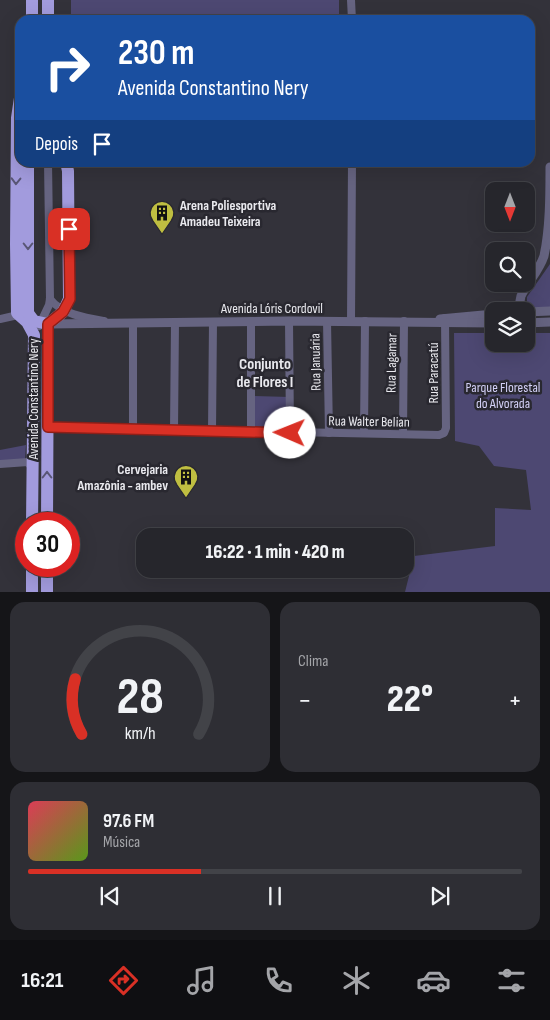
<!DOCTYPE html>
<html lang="pt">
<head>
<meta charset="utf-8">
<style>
	body { margin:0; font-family:"Sofia Sans Condensed",sans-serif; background:#2e2e34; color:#f1f3f6; height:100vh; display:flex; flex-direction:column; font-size:19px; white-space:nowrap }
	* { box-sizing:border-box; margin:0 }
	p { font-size:16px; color:#a4a5a9 }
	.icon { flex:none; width:28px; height:28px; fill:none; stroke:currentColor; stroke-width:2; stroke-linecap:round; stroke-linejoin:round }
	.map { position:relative; height:592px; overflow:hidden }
	.panel { display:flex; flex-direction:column; gap:10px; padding:10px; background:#151518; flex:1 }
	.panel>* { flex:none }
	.top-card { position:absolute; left:15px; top:15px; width:520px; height:152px; border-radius:15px; box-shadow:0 5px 20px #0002,0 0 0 1px #424348; background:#1a4fa0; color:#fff; overflow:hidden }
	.needle { width:32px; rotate:180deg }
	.controls { position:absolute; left:485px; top:182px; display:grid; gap:10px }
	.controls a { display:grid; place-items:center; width:50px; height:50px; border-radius:10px; background:#26262c; box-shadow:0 5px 20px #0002,0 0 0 1px #424348; font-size:25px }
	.speed { position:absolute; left:15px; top:512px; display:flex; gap:10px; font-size:25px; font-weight:700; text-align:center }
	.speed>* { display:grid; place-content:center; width:65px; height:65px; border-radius:50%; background:#26262c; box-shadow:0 5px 20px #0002,0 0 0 1px #424348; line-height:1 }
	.speed .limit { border:8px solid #d22; background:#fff; color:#111 }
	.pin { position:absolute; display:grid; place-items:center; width:42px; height:42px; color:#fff; margin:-21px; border-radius:10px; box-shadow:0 2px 8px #0006 }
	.me { position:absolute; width:55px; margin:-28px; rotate:271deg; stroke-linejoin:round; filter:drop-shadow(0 0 4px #0008) }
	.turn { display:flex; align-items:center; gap:18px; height:105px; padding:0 20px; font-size:22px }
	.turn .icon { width:65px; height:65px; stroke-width:2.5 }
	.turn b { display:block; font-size:35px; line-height:42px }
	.then { display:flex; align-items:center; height:48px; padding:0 20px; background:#0003; gap:10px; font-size:19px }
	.big { font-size:38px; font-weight:800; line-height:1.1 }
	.panel .widget { flex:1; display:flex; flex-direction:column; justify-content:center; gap:8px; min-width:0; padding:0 18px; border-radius:15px; background:#2e2e34 }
	.panel .dial { align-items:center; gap:0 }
	.dial svg { height:130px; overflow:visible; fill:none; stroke:#424348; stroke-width:7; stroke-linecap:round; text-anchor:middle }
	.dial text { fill:#f1f3f6; stroke:none }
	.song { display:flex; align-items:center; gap:15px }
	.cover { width:60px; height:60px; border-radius:8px; background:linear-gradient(135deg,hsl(350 70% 55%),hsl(90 70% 35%)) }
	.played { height:5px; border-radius:2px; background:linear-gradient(90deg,#d93025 35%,#424348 35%) }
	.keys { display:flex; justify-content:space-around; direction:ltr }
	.heat { display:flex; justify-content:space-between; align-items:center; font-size:28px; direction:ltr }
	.panel .tiles { flex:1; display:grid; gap:10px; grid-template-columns:1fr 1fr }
	.widget:last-child { grid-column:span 2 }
	.trip { position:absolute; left:136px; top:528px; width:278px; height:50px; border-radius:15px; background:#26262c; box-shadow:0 5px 20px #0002,0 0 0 1px #424348; font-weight:800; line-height:50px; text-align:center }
	.tab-bar { display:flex; height:80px; justify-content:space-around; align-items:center; background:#0f0f12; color:#a4a5a9 }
	.tab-bar .icon { width:35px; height:35px }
	.tab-bar .on { color:#d93025 }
	.tab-bar b { font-size:22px; color:#f1f3f6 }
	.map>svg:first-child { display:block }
	.green { fill:#4d4872 }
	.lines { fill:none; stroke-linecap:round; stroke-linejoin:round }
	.minor { stroke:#666481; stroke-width:8 }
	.tertiary { stroke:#666481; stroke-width:9 }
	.trunk { stroke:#a29bdd; stroke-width:12 }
	.oneway { stroke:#595675 }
	.route-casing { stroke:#8d1f18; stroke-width:12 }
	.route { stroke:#d93025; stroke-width:9 }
	.labels { text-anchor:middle; stroke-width:5; stroke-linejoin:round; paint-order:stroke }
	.poi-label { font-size:14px; font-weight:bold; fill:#e9e9ee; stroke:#292830; text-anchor:start }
	.street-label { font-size:14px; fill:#e9e9ee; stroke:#292830 }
	.park-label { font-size:14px; fill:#d4d1f7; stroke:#292830 }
	.quarter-label { font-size:16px; font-weight:bold; fill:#e9e9ee; stroke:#292830 }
</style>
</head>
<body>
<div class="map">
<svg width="550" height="593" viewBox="0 0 550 593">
	<rect width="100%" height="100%" fill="#33323a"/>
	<g class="green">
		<rect x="71" y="0" width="268" height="20"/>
		<polygon points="550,264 550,307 527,307 527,297"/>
		<polygon points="454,333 494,333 494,344 526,344 526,333 550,333 550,592 405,592 414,556 495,546 495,508 531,510 526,470 494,466 479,446 455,441"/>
		<polygon points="251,396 290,397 290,435 253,435"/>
		<polygon points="26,445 25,459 0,462 0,450"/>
	</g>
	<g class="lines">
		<g class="minor">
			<polyline points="351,0 352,20"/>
			<path d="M 50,299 C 61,314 86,318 104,321"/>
			<polyline points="0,319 18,315"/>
			<polyline points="251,321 251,432"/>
			<polyline points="289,321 290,433"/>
			<polyline points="327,321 329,433"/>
			<polyline points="351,321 352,162"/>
			<polyline points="133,323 133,429"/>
			<polyline points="39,326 49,305 50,299 48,162"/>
			<polyline points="48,427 439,435 444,433 446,428 445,318"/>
			<polyline points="174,430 175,322"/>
			<polyline points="212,431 213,322"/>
			<polyline points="364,433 365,321"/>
			<polyline points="403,434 404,321"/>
			<polyline points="0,464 28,462 32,468"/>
		</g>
		<g class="tertiary">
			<path d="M 523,311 L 520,301 L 521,296 C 528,282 539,271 544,256 C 550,228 550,195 550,167"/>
			<polyline points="526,312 550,311"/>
			<polyline points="440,319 494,314"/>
			<polyline points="526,323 550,322"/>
			<polyline points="48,324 289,321 494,323"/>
		</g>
		<g class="trunk">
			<polyline points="32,0 32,20"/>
			<polyline points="48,0 48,20"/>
			<polyline points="20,98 17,118 16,244 17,313 27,322 34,335 32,524"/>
			<polyline points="28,162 28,313 34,321 48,324"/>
			<polyline points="48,324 63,312 69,299 68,171 66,162"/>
			<polyline points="47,524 48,324"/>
			<polyline points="32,593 32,566"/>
			<polyline points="47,593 47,566"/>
		</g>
	</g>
	<defs><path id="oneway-chevron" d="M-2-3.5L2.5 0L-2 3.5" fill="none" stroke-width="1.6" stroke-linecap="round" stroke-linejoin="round" transform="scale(1.25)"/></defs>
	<g class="oneway">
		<use href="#oneway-chevron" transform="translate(16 181) rotate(91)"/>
		<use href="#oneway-chevron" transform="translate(28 246) rotate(90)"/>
		<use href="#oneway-chevron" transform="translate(47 475) rotate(-90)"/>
	</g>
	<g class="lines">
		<g class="route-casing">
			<polyline id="route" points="69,229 70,299 63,312 48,324 48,427 290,433"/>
		</g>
		<use href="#route" class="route"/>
	</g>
	<defs>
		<g id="building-pin" transform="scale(1.25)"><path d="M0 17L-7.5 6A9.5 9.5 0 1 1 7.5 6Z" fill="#bfbe41" stroke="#292830"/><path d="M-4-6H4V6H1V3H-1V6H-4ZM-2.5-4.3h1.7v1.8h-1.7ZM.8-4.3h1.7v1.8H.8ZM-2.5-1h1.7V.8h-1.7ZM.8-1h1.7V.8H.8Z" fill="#111"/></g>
	</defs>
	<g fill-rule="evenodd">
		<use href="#building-pin" x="162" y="213"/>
		<use href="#building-pin" x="186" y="477"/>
	</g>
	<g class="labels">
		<g class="poi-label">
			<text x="180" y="210">Arena Poliesportiva<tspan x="180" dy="16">Amadeu Teixeira</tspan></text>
			<text x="168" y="474" text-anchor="end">Cervejaria<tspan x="168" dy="16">Amazônia - ambev</tspan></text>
		</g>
		<g class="street-label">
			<text x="272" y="313">Avenida Lóris Cordovil</text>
			<text transform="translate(315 362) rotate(-91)" y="5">Rua Januária</text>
			<text transform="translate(391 363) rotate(-89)" y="5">Rua Lagamar</text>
			<text transform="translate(433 373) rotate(-90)" y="5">Rua Paracatú</text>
			<text transform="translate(33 399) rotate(-90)" y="5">Avenida Constantino Nery</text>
			<text transform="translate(369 421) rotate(1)" y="5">Rua Walter Belian</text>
		</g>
		<g class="park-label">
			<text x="503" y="392">Parque Florestal<tspan x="503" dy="16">do Alvorada</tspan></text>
		</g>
		<g class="quarter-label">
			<text x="265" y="369">Conjunto<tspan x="265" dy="18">de Flores I</tspan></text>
		</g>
	</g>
</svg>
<div class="controls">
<a><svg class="needle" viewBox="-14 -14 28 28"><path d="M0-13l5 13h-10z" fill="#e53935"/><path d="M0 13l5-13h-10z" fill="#a4a5a9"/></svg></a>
<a><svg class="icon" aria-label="search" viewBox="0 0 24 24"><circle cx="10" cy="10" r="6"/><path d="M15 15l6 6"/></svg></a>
<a><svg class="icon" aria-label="layers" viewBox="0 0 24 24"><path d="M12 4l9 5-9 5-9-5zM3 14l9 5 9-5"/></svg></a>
</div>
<div class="speed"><div class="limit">30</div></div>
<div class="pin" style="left:69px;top:229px;background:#d93025"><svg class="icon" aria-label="arrive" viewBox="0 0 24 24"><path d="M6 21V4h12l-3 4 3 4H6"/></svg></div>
<svg class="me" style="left:290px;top:433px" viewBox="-20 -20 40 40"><circle r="19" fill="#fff"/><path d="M0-13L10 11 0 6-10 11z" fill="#d93025"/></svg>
<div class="trip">16:22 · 1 min · 420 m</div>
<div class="top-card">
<div class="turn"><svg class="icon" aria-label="right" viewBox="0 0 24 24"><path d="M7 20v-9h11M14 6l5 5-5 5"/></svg><div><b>230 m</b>Avenida Constantino Nery</div></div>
<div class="then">Depois<svg class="icon" aria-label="arrive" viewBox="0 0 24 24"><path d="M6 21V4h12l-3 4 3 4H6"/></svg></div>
</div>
</div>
<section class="panel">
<div class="tiles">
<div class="widget dial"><svg viewBox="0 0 100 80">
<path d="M14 69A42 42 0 1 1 86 69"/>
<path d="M14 69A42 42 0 0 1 10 35" stroke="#d93025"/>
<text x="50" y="56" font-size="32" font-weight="700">28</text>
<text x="50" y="72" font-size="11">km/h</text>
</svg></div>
<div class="widget"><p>Clima</p>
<div class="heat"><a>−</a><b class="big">22°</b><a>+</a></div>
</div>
<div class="widget">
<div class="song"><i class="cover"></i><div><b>97.6 FM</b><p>Música</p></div></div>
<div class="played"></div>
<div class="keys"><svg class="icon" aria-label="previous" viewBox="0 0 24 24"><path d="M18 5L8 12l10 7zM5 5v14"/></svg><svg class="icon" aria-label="pause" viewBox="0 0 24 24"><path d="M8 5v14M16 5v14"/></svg><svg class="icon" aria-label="next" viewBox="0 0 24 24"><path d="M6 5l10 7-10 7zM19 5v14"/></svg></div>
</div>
</div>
</section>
<nav class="tab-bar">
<b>16:21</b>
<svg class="icon on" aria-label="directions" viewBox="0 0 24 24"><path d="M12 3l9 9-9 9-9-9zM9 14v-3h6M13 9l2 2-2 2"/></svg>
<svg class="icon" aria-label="music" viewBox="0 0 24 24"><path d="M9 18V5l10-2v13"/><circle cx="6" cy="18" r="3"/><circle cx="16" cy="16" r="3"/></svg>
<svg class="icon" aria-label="phone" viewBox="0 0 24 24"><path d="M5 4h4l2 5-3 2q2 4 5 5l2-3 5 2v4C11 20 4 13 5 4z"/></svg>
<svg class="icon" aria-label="climate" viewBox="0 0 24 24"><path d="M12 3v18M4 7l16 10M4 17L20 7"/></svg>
<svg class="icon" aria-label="car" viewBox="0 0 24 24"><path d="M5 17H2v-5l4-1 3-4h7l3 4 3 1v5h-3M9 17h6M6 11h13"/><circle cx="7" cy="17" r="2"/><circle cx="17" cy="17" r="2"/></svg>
<svg class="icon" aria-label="filters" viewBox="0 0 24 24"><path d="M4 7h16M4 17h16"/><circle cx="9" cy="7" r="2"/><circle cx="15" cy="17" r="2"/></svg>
</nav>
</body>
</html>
